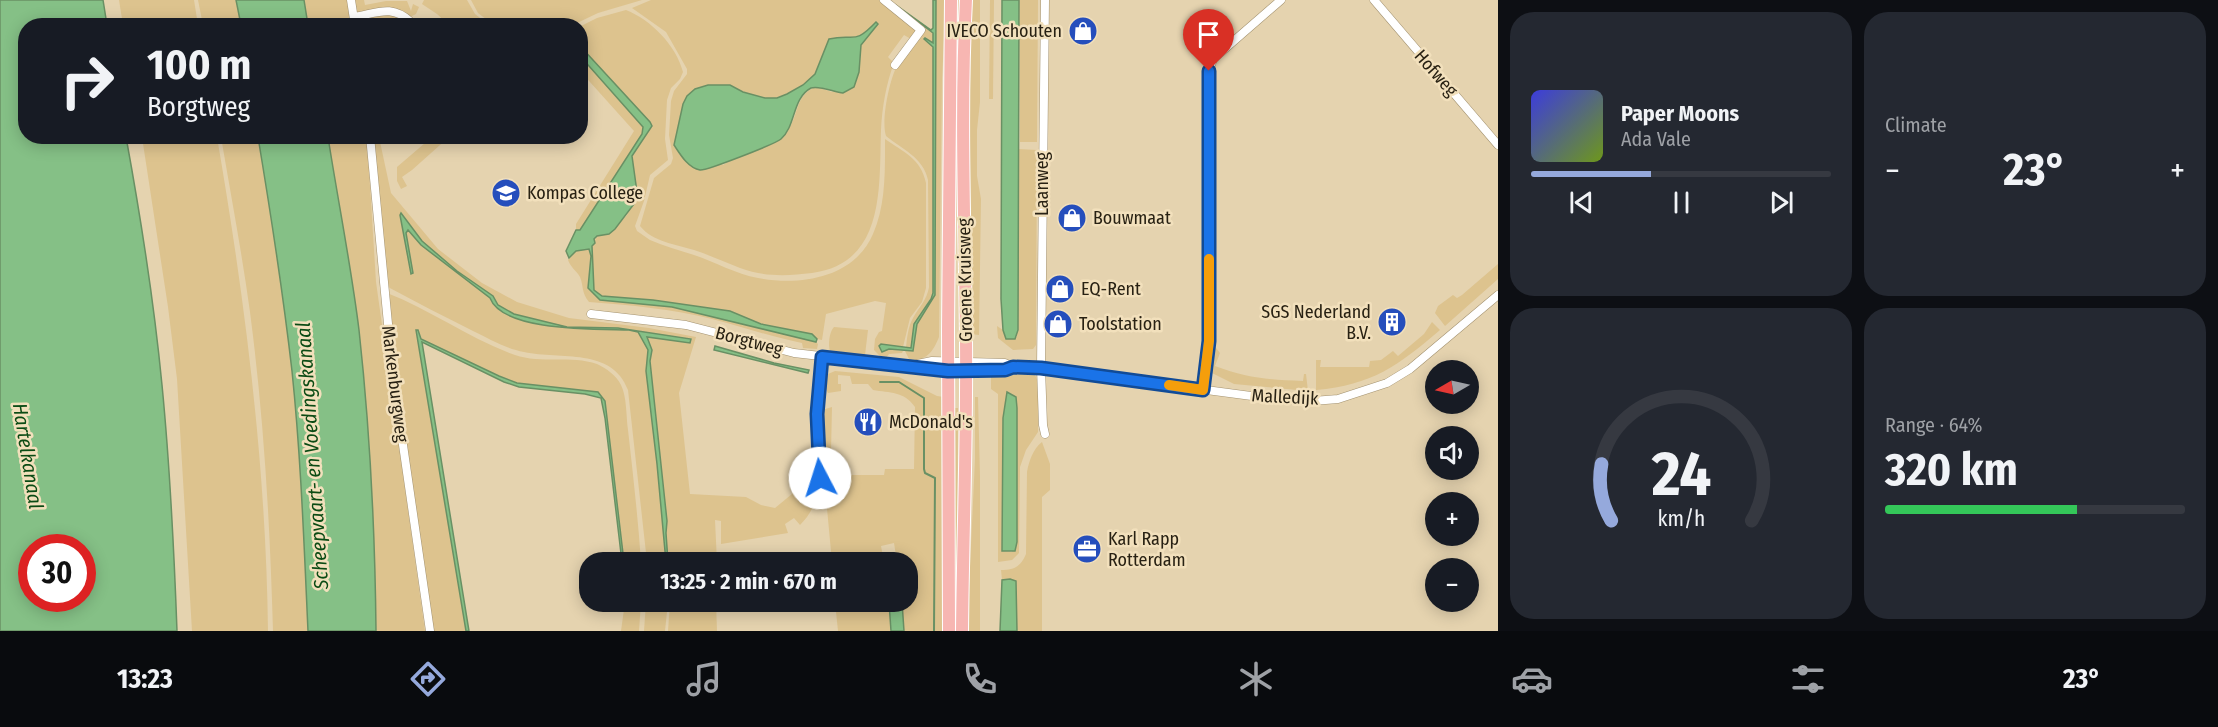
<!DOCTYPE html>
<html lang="en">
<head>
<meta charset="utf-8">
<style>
	body { margin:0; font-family:"Fira Sans Condensed",sans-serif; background:#242831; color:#f1f3f6; height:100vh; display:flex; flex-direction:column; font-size:22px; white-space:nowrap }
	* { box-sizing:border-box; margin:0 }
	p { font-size:20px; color:#9ea1a6 }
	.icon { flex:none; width:33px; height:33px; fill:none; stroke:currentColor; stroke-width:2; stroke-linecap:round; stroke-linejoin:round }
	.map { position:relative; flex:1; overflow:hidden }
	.sheet { display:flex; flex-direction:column; gap:12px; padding:12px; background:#0d0f14; width:720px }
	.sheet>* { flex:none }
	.top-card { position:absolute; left:18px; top:18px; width:570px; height:126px; border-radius:24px; box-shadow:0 3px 15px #0003; background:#171b24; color:#f1f3f6; overflow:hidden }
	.needle { width:39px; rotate:261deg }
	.tools { position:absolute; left:1425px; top:360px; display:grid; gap:12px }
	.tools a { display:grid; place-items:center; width:54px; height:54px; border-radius:50%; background:#171b24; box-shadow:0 3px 15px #0003; font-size:30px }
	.speed { position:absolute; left:18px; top:534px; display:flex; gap:12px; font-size:30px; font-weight:700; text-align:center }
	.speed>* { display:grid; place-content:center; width:78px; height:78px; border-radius:50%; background:#171b24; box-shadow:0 3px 15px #0003; line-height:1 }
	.speed .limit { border:9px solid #d22; background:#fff; color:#111 }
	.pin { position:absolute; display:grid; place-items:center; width:51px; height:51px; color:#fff; margin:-62px -26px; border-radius:50% 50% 50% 0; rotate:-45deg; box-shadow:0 0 6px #0007 }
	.pin .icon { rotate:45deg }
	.me { position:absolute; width:66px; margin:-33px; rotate:355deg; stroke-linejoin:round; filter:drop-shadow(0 0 4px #0008) }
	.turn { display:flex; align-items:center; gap:21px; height:126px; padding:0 30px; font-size:27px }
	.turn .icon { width:78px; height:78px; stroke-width:2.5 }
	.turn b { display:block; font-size:42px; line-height:51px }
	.big { font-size:45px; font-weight:700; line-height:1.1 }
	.sheet .card { flex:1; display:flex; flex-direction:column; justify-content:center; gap:9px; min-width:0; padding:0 21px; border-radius:24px; background:#242831 }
	.sheet .dial { align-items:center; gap:0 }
	.dial svg { height:156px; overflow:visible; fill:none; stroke:#363941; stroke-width:7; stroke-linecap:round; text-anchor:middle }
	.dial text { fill:#f1f3f6; stroke:none }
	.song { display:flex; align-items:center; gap:18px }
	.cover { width:72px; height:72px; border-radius:9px; background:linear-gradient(135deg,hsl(240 70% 55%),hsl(80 70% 35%)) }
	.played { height:6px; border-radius:3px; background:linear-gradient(90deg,#95a9dc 40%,#363941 40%) }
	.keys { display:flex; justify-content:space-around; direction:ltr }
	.heat { display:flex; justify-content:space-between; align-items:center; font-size:33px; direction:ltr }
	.charge { height:9px; border-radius:4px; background:linear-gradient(90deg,#34c759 64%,#363941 0) }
	.sheet .tiles { flex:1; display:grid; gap:12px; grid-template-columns:repeat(2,1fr) }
	.trip { position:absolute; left:579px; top:552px; width:339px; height:60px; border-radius:24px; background:#171b24; box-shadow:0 3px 15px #0003; font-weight:700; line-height:60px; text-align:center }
	.tabs { display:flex; height:96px; justify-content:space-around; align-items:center; background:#090b0e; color:#9ea1a6 }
	.tabs .icon { width:42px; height:42px }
	.tabs .active { color:#95a9dc }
	.tabs b { font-size:27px; color:#f1f3f6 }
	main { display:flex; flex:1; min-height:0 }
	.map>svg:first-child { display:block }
	.green { fill:#ddc38e; fill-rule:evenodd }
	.water { fill:#85c086; stroke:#699064; stroke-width:1.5; fill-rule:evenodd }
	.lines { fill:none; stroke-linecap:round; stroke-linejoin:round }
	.stream { stroke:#699064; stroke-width:2 }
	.minor-casing { stroke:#a49371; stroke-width:9 }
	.primary-casing { stroke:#fff; stroke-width:14 }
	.minor { stroke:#fff; stroke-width:8 }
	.primary { stroke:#f7b6b2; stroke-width:12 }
	.route-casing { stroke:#114b97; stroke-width:15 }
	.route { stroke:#1a73e8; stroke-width:10 }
	.slow { stroke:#f59e0b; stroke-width:10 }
	.labels { text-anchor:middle; stroke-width:5; stroke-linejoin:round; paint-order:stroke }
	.poi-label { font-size:18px; fill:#282113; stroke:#f2e0bc; text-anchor:start }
	.street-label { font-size:18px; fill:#282113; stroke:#f2e0bc }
	.water-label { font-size:20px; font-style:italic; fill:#0b4b14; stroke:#f2e0bc }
</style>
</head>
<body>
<main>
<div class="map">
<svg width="1498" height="631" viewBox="0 0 1498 631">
	<rect width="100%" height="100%" fill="#e5d3af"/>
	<g class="green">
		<polygon points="119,0 194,0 198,25 123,25"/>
		<polygon points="198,0 236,0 241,25 203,25"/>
		<polygon points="304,0 348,0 353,25 308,25"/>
		<polygon points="354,0 364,0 365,5 386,1 407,1 411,11 413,4 419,7 416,14 410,17 360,13 356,11"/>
		<polygon points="424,0 467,0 475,14 489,25 449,25 437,14 422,4"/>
		<polygon points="471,0 642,0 598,13 577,23 557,18 537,25 495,26 478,13"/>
		<path d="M 651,0 L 881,0 L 916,29 L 916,34 L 911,39 L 904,35 L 888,57 L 894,63 C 886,84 882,108 881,130 C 879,186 886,263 812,273 C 787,276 764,277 740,268 C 725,262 709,255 694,250 C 675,244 653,242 640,226 L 654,178 L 671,164 L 673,158 L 669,135 L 671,101 L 674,91 L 687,74 L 687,69 L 666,32 L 632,8 ZM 876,22 L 878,24 L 861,45 L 859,73 L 832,92 L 817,87 C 794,93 799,119 786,132 C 766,151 743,151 723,165 L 675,137 L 729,85 L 743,92 L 765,99 L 777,98 L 788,94 L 803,86 L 815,74 L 827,44 L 841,38 L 855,38 L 863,36 Z"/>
		<path d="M 936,0 L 946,0 L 942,79 L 939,337 C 933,352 927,360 910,361 L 905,351 L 913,351 L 917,324 L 935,295 Z"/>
		<polygon points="970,0 980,0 980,102 977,130 977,176 981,199 979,335 971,334 968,92"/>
		<polygon points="990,0 994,0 993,99 989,99"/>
		<polygon points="1019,0 1038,0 1037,142 1020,142"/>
		<path d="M 626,10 C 651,20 676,45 683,72 L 680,79 L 671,88 L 667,100 L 665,139 L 668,160 L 650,175 L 644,201 L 635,226 L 637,231 L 650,240 C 664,246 679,250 694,255 C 715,262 736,274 758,278 C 801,286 854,278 873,234 C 886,205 885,170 885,139 C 903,152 921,158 926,183 L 926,288 L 922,302 L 910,318 L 903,347 L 881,344 L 879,346 L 882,352 L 888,349 L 903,351 L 902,353 L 889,354 L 886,358 L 880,356 L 874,350 L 875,339 L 879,332 L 882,331 L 886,303 L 875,301 L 826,314 L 822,340 L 817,339 L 812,334 L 761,324 L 730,311 L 653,300 L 602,296 L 594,290 L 592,246 L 597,236 L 609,234 L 627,215 L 637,192 L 632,157 L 652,126 L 581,47 L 581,26 L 597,18 Z"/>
		<polygon points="391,13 405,20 401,26 371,25 368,24 369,25 358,25 359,19"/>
		<path d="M 926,29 L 933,33 L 933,44 L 924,39 L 933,47 L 933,292 C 930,301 925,307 920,314 C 914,326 912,335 911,348 L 906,348 C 907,338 908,327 913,318 C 919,307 927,300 929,287 L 928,180 C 923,157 903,150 886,136 C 881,121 889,81 897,66 C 905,53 919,42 926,29 Z"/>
		<polygon points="581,57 643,127 642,134 580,231 576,230 576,224 634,131 581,72"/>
		<path d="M 142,137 L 217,137 C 245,300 266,465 268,631 L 192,631 L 177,379 L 168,307 Z"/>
		<path d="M 221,137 L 258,137 C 271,215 283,293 292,371 C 301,458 304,544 308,631 L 273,631 C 270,525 264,418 250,312 C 242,254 231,195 221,137 Z"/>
		<path d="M 328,137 L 367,137 L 376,282 L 425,631 L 376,631 C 375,531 370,430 359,330 C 351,265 338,201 328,137 Z"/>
		<path d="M 373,137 L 379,137 L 391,193 L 438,249 L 482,283 L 517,302 L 569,318 L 649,328 L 696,337 L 679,393 L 690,494 L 746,497 L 761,505 L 775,508 L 792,494 L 792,483 L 814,484 C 819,500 811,514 800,525 L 794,518 L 785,524 L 788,533 L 721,544 L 721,521 L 715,520 L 717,562 L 668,562 L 666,533 L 667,521 L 650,361 L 652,350 L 647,337 L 690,343 L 691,339 L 618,328 L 567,327 L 514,314 L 498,305 L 493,296 L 456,271 L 422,241 L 404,216 L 400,215 L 411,274 L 406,233 L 408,230 L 421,245 L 490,298 C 503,332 599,329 629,330 L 638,332 L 648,350 L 646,371 L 657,464 L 666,562 L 647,562 L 628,390 C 612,347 561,360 524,352 C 506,349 490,339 473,331 C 445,317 416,302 388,287 Z"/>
		<polygon points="432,137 449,137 412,170 402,177 407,186 401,189 397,181 397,167"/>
		<polygon points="1018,149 1037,150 1036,345 1033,349 1013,350 998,338 997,326 1003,330 1006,339 1017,337"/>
		<path d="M 589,249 L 591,256 L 588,288 L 600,300 L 672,307 L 816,342 L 818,344 L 817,349 L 803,348 L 802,343 C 772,337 743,327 712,319 C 672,309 630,305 589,302 C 581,292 584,287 580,277 C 576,270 571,268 568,260 L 576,251 Z"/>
		<polygon points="1498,264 1498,279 1445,326 1435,313 1438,306 1453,295 1457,298 1462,295"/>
		<path d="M 387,293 C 431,310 470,339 515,355 C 541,364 571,355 597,364 C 606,368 617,376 621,385 C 627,397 626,416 628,430 C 633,474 638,518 641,562 L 624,562 L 605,401 L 598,392 L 517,383 L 499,376 L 421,339 L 418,330 L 416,330 L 466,631 L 434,631 L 400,406 Z"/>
		<path d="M 1432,322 L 1440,330 C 1398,366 1372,385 1316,390 L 1316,360 L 1321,360 L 1320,367 L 1369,367 L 1370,361 L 1381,360 L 1393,351 L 1398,356 L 1424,334 Z"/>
		<path d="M 834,327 L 868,330 L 865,355 C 857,359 838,356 830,351 C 828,345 829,332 834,327 Z"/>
		<path d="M 1213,344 L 1220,353 L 1215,366 C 1247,378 1269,380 1303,381 L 1304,374 L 1306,374 L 1308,391 L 1234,384 L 1210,372 Z"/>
		<path d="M 835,371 L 899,377 L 937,396 L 944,397 L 945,631 L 904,631 L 902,602 L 908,602 L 908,562 L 897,562 L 894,543 L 881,546 L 884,562 L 832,562 L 821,444 L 822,410 L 832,407 L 831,452 L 838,453 L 838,475 L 884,475 L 885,469 L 914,469 L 915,407 C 904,391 890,393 873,390 L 868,384 L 852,384 L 850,376 L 838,375 L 838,384 L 841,384 L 841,391 L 828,393 C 824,386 825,381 828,374 Z"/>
		<path d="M 1027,373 L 1035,375 L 1038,382 L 1038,432 L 1026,450 L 1020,467 L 1019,553 L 1012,560 L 998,562 L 998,394 L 991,389 L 991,375 ZM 1009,392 L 1016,397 L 1017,408 L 1012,552 L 1002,551 L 1003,418 Z"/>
		<polygon points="975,397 978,397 980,476 980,631 967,631 975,459"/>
		<polygon points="953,408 958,408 957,631 953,631"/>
		<path d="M 1042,442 L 1050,464 L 1050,490 L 1042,497 L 1042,631 L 1017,631 L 1016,581 L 1010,579 L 1002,580 L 1001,570 C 1015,570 1021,566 1026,554 L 1027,472 C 1029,461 1033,449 1042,442 Z"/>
		<polygon points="625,602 641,602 639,631 621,631"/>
		<polygon points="646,602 668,602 665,631 644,631"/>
		<polygon points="670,602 716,602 717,631 668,631"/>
		<polygon points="835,602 889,602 891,631 838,631"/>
	</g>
	<g class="water">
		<path d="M 0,0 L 103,0 L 107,25 L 26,26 L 26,136 L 126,137 C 141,219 154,302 162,385 C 170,467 174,549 177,631 L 0,631 ZM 32,548 L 82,548 L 82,598 L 32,598 Z"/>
		<polygon points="236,0 304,0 308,25 241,25"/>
		<polygon points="933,0 936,0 935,295 917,324 913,351 889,349 882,352 879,346 881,344 911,348 914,324 931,299 933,293 933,47 924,39 925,38 933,43 933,33 896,5 931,30 933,28"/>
		<polygon points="1002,0 1019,0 1018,330 1015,339 1006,339 1003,330 1001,299"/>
		<path d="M 876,22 L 878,24 L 861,45 L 859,72 L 854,87 L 843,93 C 834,92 819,85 811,88 C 792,98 796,126 781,139 C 775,144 706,171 700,170 C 688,168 680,154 674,145 L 683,104 L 687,96 L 695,89 L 708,85 L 730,85 L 743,92 L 765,98 L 777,98 L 787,94 L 803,85 L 815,74 L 829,39 C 856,33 853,46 876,22 Z"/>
		<polygon points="581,47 650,122 652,126 632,156 637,192 634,204 615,229 609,234 597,236 594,239 595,243 592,246 594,290 602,296 653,300 730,311 761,324 812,334 817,339 816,342 672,307 600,300 588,288 591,256 589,249 576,251 569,258 566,251 576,230 580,230 642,134 643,127 581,57"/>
		<path d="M 258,137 L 328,137 C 338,201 351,265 359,330 C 370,430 375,531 376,631 L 308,631 C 304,544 301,458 292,371 C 283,293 271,215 258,137 Z"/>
		<path d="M 401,213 L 422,241 L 457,271 L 493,296 L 498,305 L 514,314 L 567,327 L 618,328 L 691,339 L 690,343 L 647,337 L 652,350 L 650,361 L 667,521 L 666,533 L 668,562 L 666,562 L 657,464 L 646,371 L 648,350 L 638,332 L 629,330 C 598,329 503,332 490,298 L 421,245 L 408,230 L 406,233 L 413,273 L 411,274 L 400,215 Z"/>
		<polygon points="416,330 418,330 421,339 499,376 517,383 598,392 605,401 624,562 622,562 605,418 601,398 585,394 519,387 504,382 422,342 469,631 466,631"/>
		<polygon points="715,346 774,363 809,370 808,373 714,350"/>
		<polygon points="1007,392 1016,397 1017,408 1017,542 1015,551 1002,551 1003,418"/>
		<polygon points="1010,579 1016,581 1017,631 1000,631 1002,580"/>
		<polygon points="889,602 902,602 904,631 891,631"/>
	</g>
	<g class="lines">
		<polyline class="stream" points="880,382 899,382 924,398 924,469 925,473 935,478 934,631"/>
		<g class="minor-casing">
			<g id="minor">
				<polyline points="351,0 355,26"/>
				<polyline points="884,0 921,30 895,65"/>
				<polyline points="1045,0 1041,368 1043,425 1045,434"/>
				<polyline points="1374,0 1498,145"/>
				<path d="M 354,17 C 378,13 391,4 411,22"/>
				<polyline points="370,136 393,376 430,631"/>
				<path d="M 591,314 L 686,325 L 794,353 L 908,366 L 916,369 C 944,371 987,377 1013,367"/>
				<polyline points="908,366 932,361 1005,363 1013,367 1041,368 1281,400 1313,401 1338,399 1387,383 1410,369 1498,295"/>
				<polyline points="1203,390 1209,341 1209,71 1213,59 1281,0"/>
				<polyline points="821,498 816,436 822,357"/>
			</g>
		</g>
		<g class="primary-casing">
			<g id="primary">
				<polyline points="949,631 948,330 951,0"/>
				<path d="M 962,631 C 963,534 967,437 966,340 C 965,227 960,113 966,0"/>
			</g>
		</g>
		<use href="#minor" class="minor"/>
		<use href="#primary" class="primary"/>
	</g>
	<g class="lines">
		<g class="route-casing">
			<polyline id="route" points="820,478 817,414 822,357 948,371 1005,370 1013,367 1041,368 1203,390 1209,341 1209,71"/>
		</g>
		<use href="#route" class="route"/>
		<polyline class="slow" points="1169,385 1203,390 1209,341 1209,259"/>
	</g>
	<defs>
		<g id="shop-disc" transform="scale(1.5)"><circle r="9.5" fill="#254ebc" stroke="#f2e0bc"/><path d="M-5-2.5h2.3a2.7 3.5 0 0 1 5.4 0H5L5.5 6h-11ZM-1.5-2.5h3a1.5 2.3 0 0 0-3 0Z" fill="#fff"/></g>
		<g id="school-disc" transform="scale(1.5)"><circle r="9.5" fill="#254ebc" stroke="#f2e0bc"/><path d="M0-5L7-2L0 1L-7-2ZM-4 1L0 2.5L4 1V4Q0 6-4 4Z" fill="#fff"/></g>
		<g id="building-disc" transform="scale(1.5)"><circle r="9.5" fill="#254ebc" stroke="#f2e0bc"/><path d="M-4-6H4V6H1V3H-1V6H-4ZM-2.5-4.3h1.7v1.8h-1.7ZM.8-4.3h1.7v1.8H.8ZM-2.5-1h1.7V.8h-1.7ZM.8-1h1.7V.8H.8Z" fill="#fff"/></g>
		<g id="restaurant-disc" transform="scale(1.5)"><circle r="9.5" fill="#254ebc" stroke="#f2e0bc"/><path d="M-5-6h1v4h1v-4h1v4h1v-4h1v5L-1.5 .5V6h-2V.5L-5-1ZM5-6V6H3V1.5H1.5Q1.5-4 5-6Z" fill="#fff"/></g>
		<g id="office-disc" transform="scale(1.5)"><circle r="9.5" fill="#254ebc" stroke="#f2e0bc"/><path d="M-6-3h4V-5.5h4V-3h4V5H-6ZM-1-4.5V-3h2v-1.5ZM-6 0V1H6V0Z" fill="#fff"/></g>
	</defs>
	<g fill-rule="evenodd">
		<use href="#shop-disc" x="1083" y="31"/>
		<use href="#school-disc" x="506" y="193"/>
		<use href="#shop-disc" x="1072" y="218"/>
		<use href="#shop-disc" x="1060" y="289"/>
		<use href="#building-disc" x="1392" y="322"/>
		<use href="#shop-disc" x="1058" y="324"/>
		<use href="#restaurant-disc" x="868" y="422"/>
		<use href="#office-disc" x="1087" y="549"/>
	</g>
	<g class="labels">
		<g class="poi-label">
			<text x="1062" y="37" text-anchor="end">IVECO Schouten</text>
			<text x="527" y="199">Kompas College</text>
			<text x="1093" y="224">Bouwmaat</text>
			<text x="1081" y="295">EQ-Rent</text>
			<text x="1371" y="318" text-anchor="end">SGS Nederland<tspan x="1371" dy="21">B.V.</tspan></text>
			<text x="1079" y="330">Toolstation</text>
			<text x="889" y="428">McDonald's</text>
			<text x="1108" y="545">Karl Rapp<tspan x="1108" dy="21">Rotterdam</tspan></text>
		</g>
		<g class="street-label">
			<text transform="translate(1436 73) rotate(49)" y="6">Hofweg</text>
			<text transform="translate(1042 184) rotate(-90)" y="6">Laanweg</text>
			<text transform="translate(965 280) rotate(-91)" y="6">Groene Kruisweg</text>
			<text transform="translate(749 341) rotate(15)" y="6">Borgtweg</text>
			<text transform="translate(395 384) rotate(83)" y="6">Markenburgweg</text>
			<text transform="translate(1285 397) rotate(3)" y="6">Malledijk</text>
		</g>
		<g class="water-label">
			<text transform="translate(28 456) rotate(81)" y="7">Hartelkanaal</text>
			<text transform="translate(312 456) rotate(-94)" y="7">Scheepvaart- en Voedingskanaal</text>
		</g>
	</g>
</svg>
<div class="tools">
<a><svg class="needle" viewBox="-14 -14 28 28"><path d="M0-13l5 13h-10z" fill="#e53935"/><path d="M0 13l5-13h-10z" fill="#9ea1a6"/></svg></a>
<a><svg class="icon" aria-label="sound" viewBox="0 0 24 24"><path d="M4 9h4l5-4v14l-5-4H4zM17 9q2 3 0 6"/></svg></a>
<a>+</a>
<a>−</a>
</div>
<div class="speed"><div class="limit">30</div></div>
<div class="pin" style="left:1209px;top:71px;background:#d93025"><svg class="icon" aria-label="arrive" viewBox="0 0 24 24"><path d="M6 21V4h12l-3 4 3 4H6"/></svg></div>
<svg class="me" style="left:820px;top:478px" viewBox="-20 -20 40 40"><circle r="19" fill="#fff"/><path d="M0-13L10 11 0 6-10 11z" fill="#1a73e8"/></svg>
<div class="trip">13:25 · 2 min · 670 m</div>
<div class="top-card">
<div class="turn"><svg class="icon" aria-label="right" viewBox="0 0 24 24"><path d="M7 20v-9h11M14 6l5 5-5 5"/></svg><div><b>100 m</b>Borgtweg</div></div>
</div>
</div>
<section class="sheet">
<div class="tiles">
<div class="card">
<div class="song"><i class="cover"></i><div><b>Paper Moons</b><p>Ada Vale</p></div></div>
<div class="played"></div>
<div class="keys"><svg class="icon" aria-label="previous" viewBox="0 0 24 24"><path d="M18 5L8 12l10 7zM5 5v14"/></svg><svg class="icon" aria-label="pause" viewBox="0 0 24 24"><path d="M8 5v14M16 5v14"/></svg><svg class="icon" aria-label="next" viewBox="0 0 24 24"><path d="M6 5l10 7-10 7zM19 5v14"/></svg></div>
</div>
<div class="card"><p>Climate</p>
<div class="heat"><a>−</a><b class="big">23°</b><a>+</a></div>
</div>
<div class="card dial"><svg viewBox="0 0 100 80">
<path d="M14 69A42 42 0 1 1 86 69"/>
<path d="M14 69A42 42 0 0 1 9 40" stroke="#95a9dc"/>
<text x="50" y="56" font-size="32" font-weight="700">24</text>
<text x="50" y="72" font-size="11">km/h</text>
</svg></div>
<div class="card"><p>Range · 64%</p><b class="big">320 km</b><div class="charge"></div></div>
</div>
</section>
</main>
<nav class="tabs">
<b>13:23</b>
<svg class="icon active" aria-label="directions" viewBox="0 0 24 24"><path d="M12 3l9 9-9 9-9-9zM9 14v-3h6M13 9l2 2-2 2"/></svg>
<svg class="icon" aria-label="music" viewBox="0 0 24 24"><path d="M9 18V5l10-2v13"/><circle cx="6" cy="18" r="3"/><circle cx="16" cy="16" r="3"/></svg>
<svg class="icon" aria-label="phone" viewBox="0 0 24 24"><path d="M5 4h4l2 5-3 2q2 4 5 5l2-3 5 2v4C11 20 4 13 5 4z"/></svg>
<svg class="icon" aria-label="climate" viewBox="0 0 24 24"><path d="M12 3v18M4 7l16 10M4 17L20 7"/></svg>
<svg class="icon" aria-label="car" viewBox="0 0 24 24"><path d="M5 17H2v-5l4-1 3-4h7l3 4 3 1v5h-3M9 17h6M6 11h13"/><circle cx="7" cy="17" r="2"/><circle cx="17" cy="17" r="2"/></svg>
<svg class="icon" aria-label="filters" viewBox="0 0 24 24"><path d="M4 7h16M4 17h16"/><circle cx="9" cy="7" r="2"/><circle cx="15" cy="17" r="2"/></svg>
<b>23°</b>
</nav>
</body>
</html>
